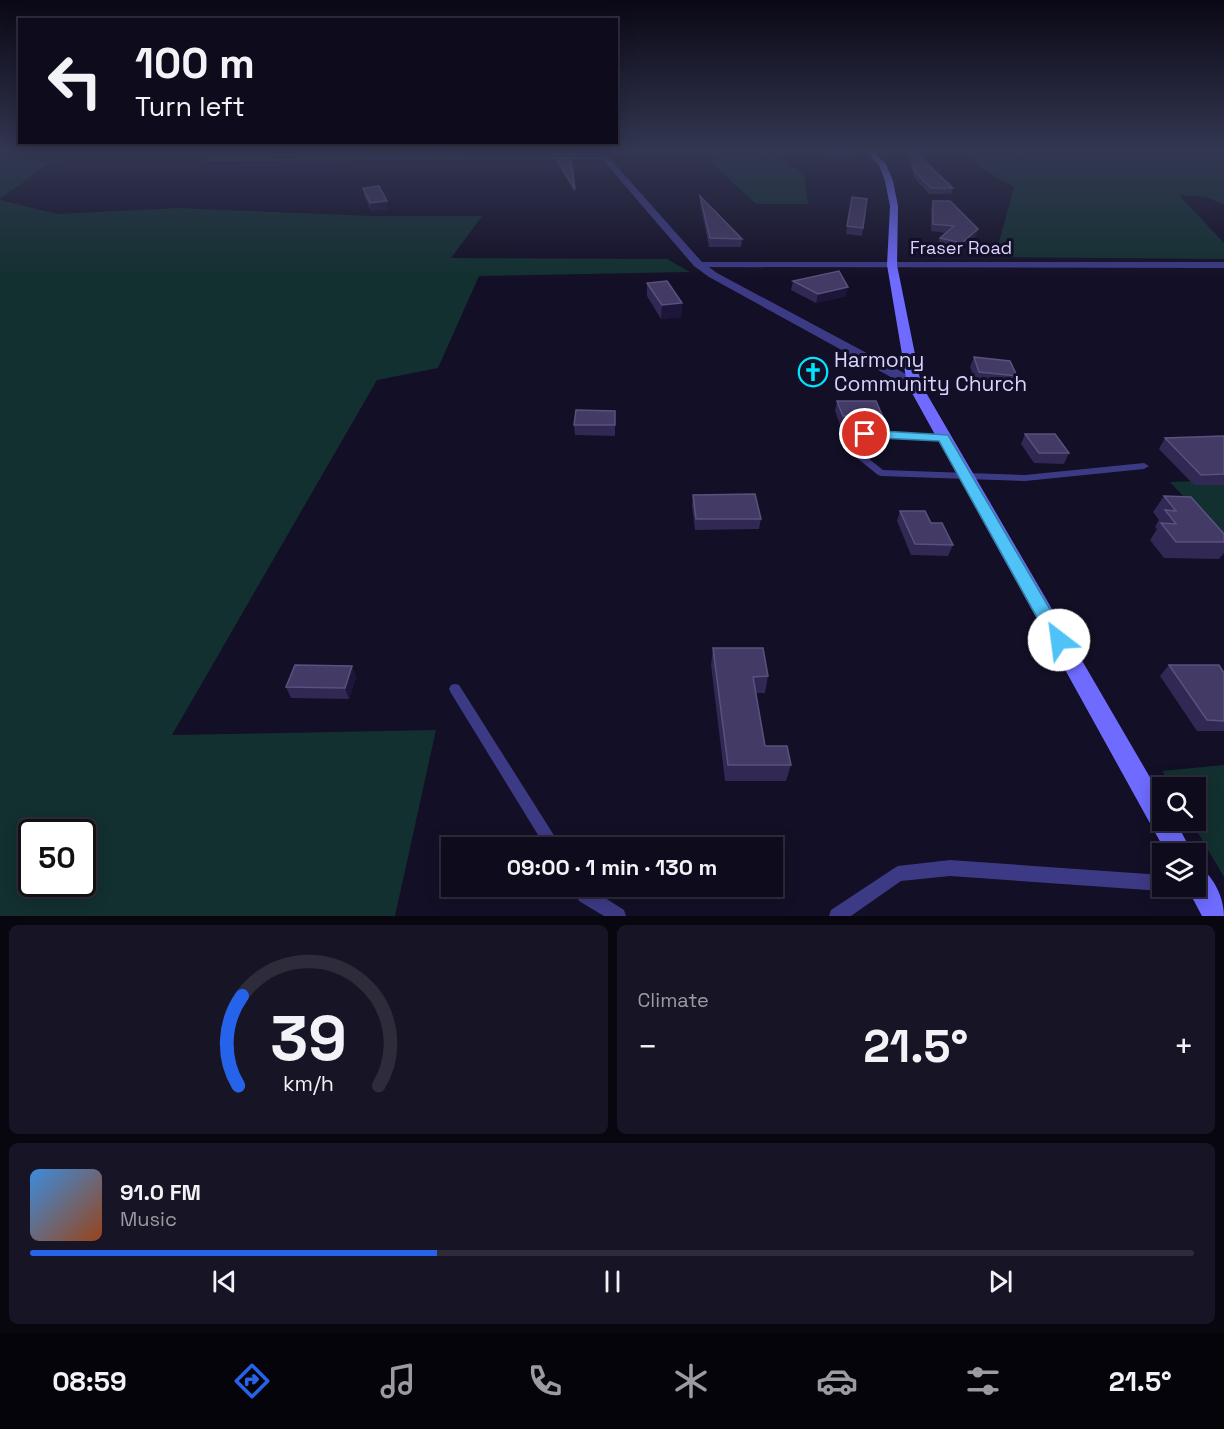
<!DOCTYPE html>
<html lang="en">
<head>
<meta charset="utf-8">
<style>
	body { margin:0; font-family:"Space Grotesk",sans-serif; background:#171425; color:#f1f3f6; height:100vh; display:flex; flex-direction:column; font-size:22px; white-space:nowrap }
	* { box-sizing:border-box; margin:0 }
	p { font-size:20px; color:#9b9ba3 }
	.icon { flex:none; width:33px; height:33px; fill:none; stroke:currentColor; stroke-width:2; stroke-linecap:round; stroke-linejoin:round }
	.map { position:relative; height:916px; overflow:hidden }
	.details { display:flex; flex-direction:column; gap:9px; padding:9px; background:#08060f; flex:1 }
	.details>* { flex:none }
	.banner { position:absolute; left:18px; top:18px; width:600px; height:126px; border-radius:0px; box-shadow:0 3px 15px #0003,0 0 0 2px #2e2b3b; background:#0e0b1c; color:#f1f3f6; overflow:hidden }
	.tools { position:absolute; left:1152px; top:777px; display:grid; gap:12px }
	.tools a { display:grid; place-items:center; width:54px; height:54px; border-radius:0px; background:#0e0b1c; box-shadow:0 3px 15px #0003,0 0 0 2px #2e2b3b; font-size:30px }
	.speed { position:absolute; left:18px; top:819px; display:flex; gap:12px; font-size:30px; font-weight:700; text-align:center }
	.speed>* { display:grid; place-content:center; width:78px; height:78px; border-radius:50%; background:#0e0b1c; box-shadow:0 3px 15px #0003,0 0 0 2px #2e2b3b; line-height:1 }
	.speed .limit { border:3px solid #111; border-radius:9px; background:#fff; color:#111 }
	.pin { position:absolute; display:grid; place-items:center; width:51px; height:51px; color:#fff; margin:-26px; border:3px solid #fff; border-radius:50%; box-shadow:0 2px 6px #0007 }
	.me { position:absolute; width:66px; margin:-33px; rotate:330deg; stroke-linejoin:round; filter:drop-shadow(0 0 4px #0008) }
	.turn { display:flex; align-items:center; gap:21px; height:126px; padding:0 18px; font-size:27px }
	.turn .icon { width:78px; height:78px; stroke-width:2.5 }
	.turn b { display:block; font-size:42px; line-height:51px }
	.big { font-size:45px; font-weight:800; line-height:1.1 }
	.details .widget { flex:1; display:flex; flex-direction:column; justify-content:center; gap:9px; min-width:0; padding:0 21px; border-radius:9px; background:#171425 }
	.details .dial { align-items:center; gap:0 }
	.dial svg { height:156px; overflow:visible; fill:none; stroke:#2e2b3b; stroke-width:7; stroke-linecap:round; text-anchor:middle }
	.dial text { fill:#f1f3f6; stroke:none }
	.song { display:flex; align-items:center; gap:18px }
	.cover { width:72px; height:72px; border-radius:9px; background:linear-gradient(135deg,hsl(210 70% 55%),hsl(20 70% 35%)) }
	.played { height:6px; border-radius:3px; background:linear-gradient(90deg,#2563eb 35%,#2e2b3b 35%) }
	.keys { display:flex; justify-content:space-around; direction:ltr }
	.heat { display:flex; justify-content:space-between; align-items:center; font-size:33px; direction:ltr }
	.details .tiles { flex:1; display:grid; gap:9px; grid-template-columns:1fr 1fr }
	.widget:last-child { grid-column:span 2 }
	.trip { position:absolute; left:441px; top:837px; width:342px; height:60px; border-radius:0px; background:#0e0b1c; box-shadow:0 3px 15px #0003,0 0 0 2px #2e2b3b; font-weight:800; line-height:60px; text-align:center }
	.dock { display:flex; height:96px; justify-content:space-around; align-items:center; background:#06040b; color:#9b9ba3 }
	.dock .icon { width:42px; height:42px }
	.dock .active { color:#2563eb }
	.dock b { font-size:27px; color:#f1f3f6 }
	.map>svg:first-child { display:block }
	.green { fill:#12302f; fill-rule:evenodd }
	.lines { fill:none; stroke-linecap:round; stroke-linejoin:round }
	.service { fill:#3d3a85; fill-rule:evenodd }
	.minor { fill:#3d3a85; fill-rule:evenodd }
	.tertiary { fill:#3d3a85; fill-rule:evenodd }
	.secondary { fill:#6f6bff; fill-rule:evenodd }
	.wall { fill:#312854 }
	.shaded-wall { fill:#1d163a }
	.building { fill:#433a66; stroke:#5a527e; stroke-width:1.5 }
	.route { fill:#4fc3f7; stroke:#337fa1; stroke-width:1.5 }
	.labels { text-anchor:middle; stroke-width:6; stroke-linejoin:round; paint-order:stroke }
	.far-street-label { font-size:18px; fill:#d9d4ff; stroke:#130f26 }
	.poi-label { font-size:21px; fill:#d9d4ff; stroke:#130f26; text-anchor:start }
</style>
</head>
<body>
<div class="map">
<svg width="1224" height="916" viewBox="0 0 1224 916">
	<rect width="100%" height="100%" fill="#130f26"/>
	<g class="green">
		<polygon points="0,152 462,152 471,157 67,159 48,164 0,199"/>
		<polygon points="719,152 770,152 804,174 808,204 756,204 711,162"/>
		<polygon points="973,152 1224,152 1224,205 1206,197 1179,195 1224,243 1224,259 995,257 1014,187 974,164"/>
		<path d="M 0,200 L 58,214 L 178,208 L 372,216 L 482,216 L 451,258 L 667,259 L 690,272 L 479,276 L 438,368 L 377,380 L 172,735 L 436,730 L 395,916 L 0,916 ZM 32,832 L 82,832 L 82,884 L 32,884 Z"/>
		<polygon points="1224,480 1224,540 1170,482"/>
		<polygon points="1224,765 1224,877 1191,821 1196,820 1196,788 1172,787 1162,771"/>
	</g>
	<g class="lines">
		<g class="service">
			<polygon points="605,157 607,159 206,161 204,160 206,159"/>
			<polygon points="846,431 944,434 948,437 944,440 851,437 854,447 883,470 1025,475 1144,463 1149,466 1144,469 1025,481 881,476 878,475 847,450 842,434"/>
			<polygon points="455,684 459,685 562,848 546,848 451,693 449,689 451,685"/>
			<polygon points="950,860 1162,875 1162,886 1168,886 1167,888 1162,891 950,876 901,881 851,916 829,916 831,910 893,869 898,866"/>
			<polygon points="572,886 589,886 591,889 624,910 626,916 604,916 579,901"/>
		</g>
		<polygon class="minor" points="694,262 1224,262 1224,268 698,267 694,266"/>
		<polygon class="tertiary" points="596,152 604,152 702,262 717,273 919,381 921,384 919,387 909,387 709,277 694,266"/>
		<g class="secondary">
			<polygon points="866,152 874,152 886,164 893,181 898,206 897,265 921,384 1162,798 1162,820 1175,820 1193,854 1167,854 907,384 887,265 890,206 885,181 879,165"/>
			<path d="M 1196,866 C 1213,873 1224,898 1224,916 L 1202,916 L 1186,886 L 1196,886 Z"/>
		</g>
	</g>
	<g class="wall">
		<polygon points="551,152 570,152 570,155 553,155"/>
		<polygon points="828,152 853,152 852,156 831,156"/>
		<polygon points="907,152 915,152 953,188 951,194 929,194 914,178"/>
		<polygon points="556,158 575,189 575,193 556,162"/>
		<polygon points="363,188 388,209 371,211 364,195"/>
		<polygon points="700,196 742,239 741,247 709,247 700,203"/>
		<polygon points="852,197 863,228 862,236 846,234"/>
		<polygon points="933,201 978,229 976,237 959,251 938,245 940,238 946,233 931,231 931,208"/>
		<polygon points="793,281 846,296 816,303 791,290"/>
		<polygon points="647,283 682,303 681,317 661,319 647,296"/>
		<polygon points="974,357 1017,376 1013,386 976,382 970,367"/>
		<polygon points="837,401 883,417 880,427 841,427 835,411"/>
		<polygon points="615,411 615,436 575,435 574,425"/>
		<polygon points="1025,434 1069,453 1064,464 1034,463 1021,444"/>
		<polygon points="1224,436 1224,485 1194,485 1159,449 1165,438"/>
		<polygon points="693,495 761,519 759,529 695,530 692,506"/>
		<polygon points="1164,496 1224,534 1224,553 1219,559 1164,558 1150,540 1157,529 1155,527 1159,520 1153,512"/>
		<polygon points="900,511 931,523 953,545 948,556 911,555 897,521"/>
		<polygon points="713,648 768,676 765,693 756,693 765,746 791,765 786,781 725,781 711,665"/>
		<polygon points="1169,665 1224,673 1224,731 1197,731 1160,676"/>
		<polygon points="352,666 356,677 349,699 291,698 286,687"/>
	</g>
	<g class="shaded-wall">
		<polygon points="387,201 388,209 371,211 370,203"/>
		<polygon points="978,229 976,237 959,251 962,243"/>
		<polygon points="848,287 846,296 816,303 818,294"/>
		<polygon points="682,303 681,317 661,319 662,305"/>
		<polygon points="352,666 356,677 349,699 345,688"/>
	</g>
	<g class="building">
		<polygon points="909,152 915,152 953,188 931,188 915,172"/>
		<polygon points="556,158 571,158 575,189"/>
		<polygon points="379,186 387,201 370,203 363,188"/>
		<polygon points="700,196 742,239 710,238"/>
		<polygon points="852,197 867,199 863,228 847,226"/>
		<polygon points="933,201 950,201 978,229 962,243 940,238 954,226 933,224"/>
		<polygon points="839,271 848,287 818,294 793,281"/>
		<polygon points="667,281 682,303 662,305 647,283"/>
		<polygon points="974,357 1010,361 1017,376 979,372"/>
		<polygon points="837,401 876,401 883,417 843,416"/>
		<polygon points="576,410 615,411 615,425 574,425"/>
		<polygon points="1025,434 1055,434 1069,453 1039,453"/>
		<polygon points="1224,436 1224,474 1201,475 1165,438"/>
		<polygon points="755,494 761,519 696,519 693,495"/>
		<polygon points="1164,496 1191,497 1224,534 1224,542 1176,542 1161,523 1176,524 1165,510 1176,511"/>
		<polygon points="900,511 925,511 931,523 942,523 953,545 915,544"/>
		<polygon points="713,648 763,648 768,676 753,677 765,746 787,746 791,765 728,765"/>
		<polygon points="295,665 352,666 345,688 286,687"/>
		<polygon points="1169,665 1219,665 1224,673 1224,721 1207,720"/>
	</g>
	<linearGradient id="sky" x2="0" y2="1"><stop stop-color="#0a0815"/><stop offset="0.54" stop-color="#333752"/><stop offset="1" stop-color="#333752" stop-opacity="0"/></linearGradient>
	<rect width="1224" height="280" fill="url(#sky)"/>
	<polygon class="route" points="865,430 948,435 1065,635 1068,640 1065,646 1059,648 1053,646 939,441 860,437 858,434 860,431"/>
	<defs>
		<g id="church-ring" transform="scale(1.5)"><circle r="9.5" fill="#130f26" stroke="#00e5ff" stroke-width="1.5"/><path d="M-1.2-6h2.4v3.5h3.3v2.4h-3.3V6h-2.4V-.1h-3.3v-2.4h3.3Z" fill="#00e5ff"/></g>
	</defs>
	<g fill-rule="evenodd">
		<use href="#church-ring" x="813" y="372"/>
	</g>
	<g class="labels">
		<g class="far-street-label">
			<text x="961" y="254">Fraser Road</text>
		</g>
		<g class="poi-label">
			<text x="834" y="367">Harmony<tspan x="834" dy="24">Community Church</tspan></text>
		</g>
	</g>
</svg>
<div class="tools">
<a><svg class="icon" aria-label="search" viewBox="0 0 24 24"><circle cx="10" cy="10" r="6"/><path d="M15 15l6 6"/></svg></a>
<a><svg class="icon" aria-label="layers" viewBox="0 0 24 24"><path d="M12 4l9 5-9 5-9-5zM3 14l9 5 9-5"/></svg></a>
</div>
<div class="speed"><div class="limit">50</div></div>
<div class="pin" style="left:865px;top:434px;background:#d93025"><svg class="icon" aria-label="arrive" viewBox="0 0 24 24"><path d="M6 21V4h12l-3 4 3 4H6"/></svg></div>
<svg class="me" style="left:1059px;top:640px" viewBox="-20 -20 40 40"><circle r="19" fill="#fff"/><path d="M0-13L10 11 0 6-10 11z" fill="#4fc3f7"/></svg>
<div class="trip">09:00 · 1 min · 130 m</div>
<div class="banner">
<div class="turn"><svg class="icon" aria-label="left" viewBox="0 0 24 24"><path d="M17 20v-9H6M10 6l-5 5 5 5"/></svg><div><b>100 m</b>Turn left</div></div>
</div>
</div>
<section class="details">
<div class="tiles">
<div class="widget dial"><svg viewBox="0 0 100 80">
<path d="M14 69A42 42 0 1 1 86 69"/>
<path d="M14 69A42 42 0 0 1 16 23" stroke="#2563eb"/>
<text x="50" y="56" font-size="32" font-weight="700">39</text>
<text x="50" y="72" font-size="11">km/h</text>
</svg></div>
<div class="widget"><p>Climate</p>
<div class="heat"><a>−</a><b class="big">21.5°</b><a>+</a></div>
</div>
<div class="widget">
<div class="song"><i class="cover"></i><div><b>91.0 FM</b><p>Music</p></div></div>
<div class="played"></div>
<div class="keys"><svg class="icon" aria-label="previous" viewBox="0 0 24 24"><path d="M18 5L8 12l10 7zM5 5v14"/></svg><svg class="icon" aria-label="pause" viewBox="0 0 24 24"><path d="M8 5v14M16 5v14"/></svg><svg class="icon" aria-label="next" viewBox="0 0 24 24"><path d="M6 5l10 7-10 7zM19 5v14"/></svg></div>
</div>
</div>
</section>
<nav class="dock">
<b>08:59</b>
<svg class="icon active" aria-label="directions" viewBox="0 0 24 24"><path d="M12 3l9 9-9 9-9-9zM9 14v-3h6M13 9l2 2-2 2"/></svg>
<svg class="icon" aria-label="music" viewBox="0 0 24 24"><path d="M9 18V5l10-2v13"/><circle cx="6" cy="18" r="3"/><circle cx="16" cy="16" r="3"/></svg>
<svg class="icon" aria-label="phone" viewBox="0 0 24 24"><path d="M5 4h4l2 5-3 2q2 4 5 5l2-3 5 2v4C11 20 4 13 5 4z"/></svg>
<svg class="icon" aria-label="climate" viewBox="0 0 24 24"><path d="M12 3v18M4 7l16 10M4 17L20 7"/></svg>
<svg class="icon" aria-label="car" viewBox="0 0 24 24"><path d="M5 17H2v-5l4-1 3-4h7l3 4 3 1v5h-3M9 17h6M6 11h13"/><circle cx="7" cy="17" r="2"/><circle cx="17" cy="17" r="2"/></svg>
<svg class="icon" aria-label="filters" viewBox="0 0 24 24"><path d="M4 7h16M4 17h16"/><circle cx="9" cy="7" r="2"/><circle cx="15" cy="17" r="2"/></svg>
<b>21.5°</b>
</nav>
</body>
</html>
